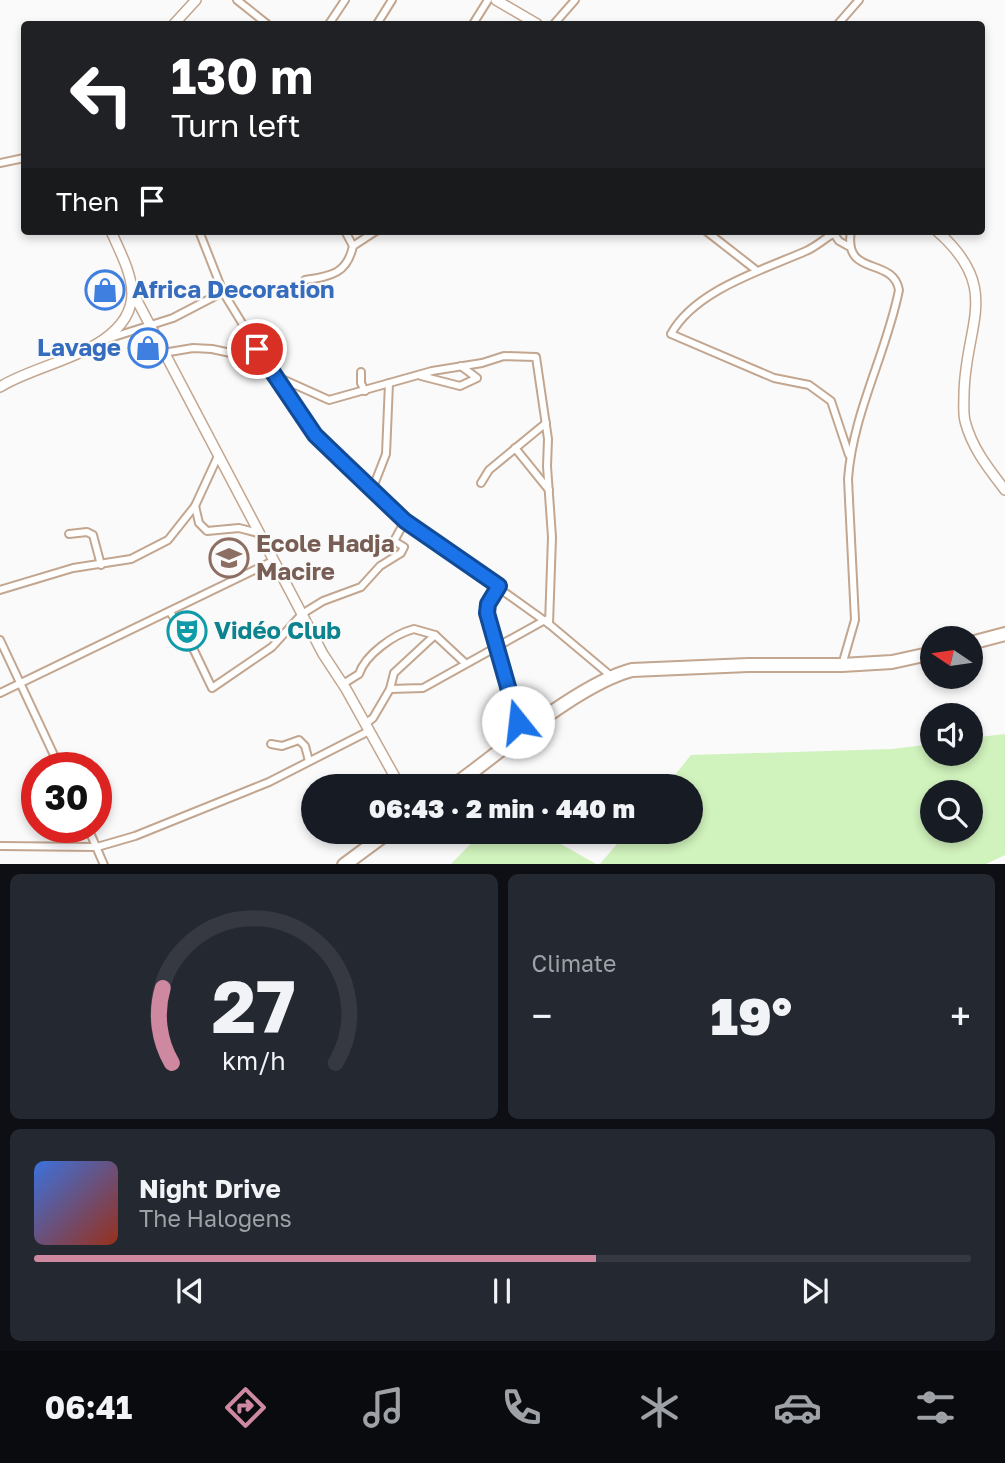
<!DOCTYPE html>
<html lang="en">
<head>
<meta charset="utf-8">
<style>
	body { margin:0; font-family:"Golos Text",sans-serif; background:#242831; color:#f1f3f6; height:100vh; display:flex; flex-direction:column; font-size:26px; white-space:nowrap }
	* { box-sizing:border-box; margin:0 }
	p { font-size:23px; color:#9ea1a6 }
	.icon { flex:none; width:38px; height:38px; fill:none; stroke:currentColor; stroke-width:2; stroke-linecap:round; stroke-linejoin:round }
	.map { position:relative; height:864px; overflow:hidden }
	.details { display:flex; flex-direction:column; gap:10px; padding:10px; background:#0d0f14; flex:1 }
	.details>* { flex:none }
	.banner { position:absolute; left:21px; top:21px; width:964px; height:214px; border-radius:7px; box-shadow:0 4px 10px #0003; background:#202124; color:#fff; overflow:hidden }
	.needle { width:46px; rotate:283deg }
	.fabs { position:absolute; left:920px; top:626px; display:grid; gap:14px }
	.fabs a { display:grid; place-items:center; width:63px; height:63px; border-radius:50%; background:#171b24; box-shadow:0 4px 10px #0003; font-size:35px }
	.speed { position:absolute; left:21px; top:752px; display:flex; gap:14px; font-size:35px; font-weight:700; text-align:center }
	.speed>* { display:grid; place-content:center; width:91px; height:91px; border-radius:50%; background:#171b24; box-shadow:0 4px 10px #0003; line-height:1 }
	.speed .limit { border:10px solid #d22; background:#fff; color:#111 }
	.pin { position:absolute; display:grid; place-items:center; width:60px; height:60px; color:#fff; margin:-30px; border:4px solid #fff; border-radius:50%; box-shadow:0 2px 7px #0007 }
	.me { position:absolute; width:77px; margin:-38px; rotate:344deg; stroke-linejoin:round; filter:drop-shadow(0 0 5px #0008) }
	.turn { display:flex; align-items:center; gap:24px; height:147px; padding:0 35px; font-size:32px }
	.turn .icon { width:91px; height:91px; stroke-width:2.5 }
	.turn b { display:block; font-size:49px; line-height:60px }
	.then { display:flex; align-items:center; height:66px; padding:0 35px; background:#0003; gap:14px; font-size:26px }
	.big { font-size:52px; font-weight:800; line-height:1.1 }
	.details .widget { flex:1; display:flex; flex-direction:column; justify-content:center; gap:10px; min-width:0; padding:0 24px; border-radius:10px; background:#242831 }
	.details .dial { align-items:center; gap:0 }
	.dial svg { height:182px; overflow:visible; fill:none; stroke:#363941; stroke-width:7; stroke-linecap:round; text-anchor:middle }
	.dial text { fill:#f1f3f6; stroke:none }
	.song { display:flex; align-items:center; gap:21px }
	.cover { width:84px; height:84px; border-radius:10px; background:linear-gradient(135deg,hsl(220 70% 55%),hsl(10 70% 35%)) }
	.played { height:7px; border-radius:4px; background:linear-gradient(90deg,#ce889f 60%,#363941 60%) }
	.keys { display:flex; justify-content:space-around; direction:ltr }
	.heat { display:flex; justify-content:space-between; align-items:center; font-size:38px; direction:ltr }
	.details .tiles { flex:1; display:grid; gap:10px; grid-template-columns:1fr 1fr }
	.widget:last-child { grid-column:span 2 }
	.trip { position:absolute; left:301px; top:774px; width:402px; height:70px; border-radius:35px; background:#171b24; box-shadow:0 4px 10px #0003; font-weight:800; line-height:70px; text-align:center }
	.tabs { display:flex; height:112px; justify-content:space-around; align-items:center; background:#090b0e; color:#9ea1a6 }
	.tabs .icon { width:49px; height:49px }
	.tabs .selected { color:#ce889f }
	.tabs b { font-size:32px; color:#f1f3f6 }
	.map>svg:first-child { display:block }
	.green { fill:#d0f2bc; fill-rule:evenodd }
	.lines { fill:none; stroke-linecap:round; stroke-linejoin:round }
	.street-casing { stroke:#c3a68f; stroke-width:10 }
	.secondary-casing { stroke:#c3a68f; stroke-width:12 }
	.highway-casing { stroke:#c3a68f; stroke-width:16 }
	.street { stroke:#fff; stroke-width:6 }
	.secondary { stroke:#fff; stroke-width:9 }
	.highway { stroke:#fff; stroke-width:12 }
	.route-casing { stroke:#114b97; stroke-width:18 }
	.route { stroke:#1a73e8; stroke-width:12 }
	.labels { text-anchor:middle; stroke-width:5; stroke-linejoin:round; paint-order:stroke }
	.shop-label { font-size:24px; font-weight:bold; fill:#366cbe; stroke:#fafafa; text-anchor:start }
	.education-label { font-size:24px; font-weight:bold; fill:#785e54; stroke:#fafafa; text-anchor:start }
	.culture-label { font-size:24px; font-weight:bold; fill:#0d838f; stroke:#fafafa; text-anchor:start }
</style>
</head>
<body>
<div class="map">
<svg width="1005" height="865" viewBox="0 0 1005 865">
	<rect width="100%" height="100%" fill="#fafafa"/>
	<g class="green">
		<path d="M 1005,734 L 1005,855 L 986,864 L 600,864 L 628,831 L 691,831 L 691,786 L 666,786 L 691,755 L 892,749 L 933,744 L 933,754 L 971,754 L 971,738 ZM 933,793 L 971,793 L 971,831 L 933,831 Z"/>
		<polygon points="483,831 538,831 596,864 451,864"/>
	</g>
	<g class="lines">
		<g class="street-casing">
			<g id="street">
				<polyline points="237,0 267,24"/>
				<polyline points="329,24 345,0"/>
				<polyline points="377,24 392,0"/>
				<polyline points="473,24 488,0"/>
				<polyline points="554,24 575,0"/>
				<polyline points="838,24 859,0"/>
				<polyline points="0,163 24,158"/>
				<polyline points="199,231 223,292"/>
				<polyline points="345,231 353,246"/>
				<polyline points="706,231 756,270"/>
				<polyline points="832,231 839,241 848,246"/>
				<path d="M 838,231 C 827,236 818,246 806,251 C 763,270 695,290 671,334 L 774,378 L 809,385 L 831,401 L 849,455"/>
				<path d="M 305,280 C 331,276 347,274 353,246 L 376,231"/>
				<polyline points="104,340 173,318 223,292 267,364"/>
				<polyline points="163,353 193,348 212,349 254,358 268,365 315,435 405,521 549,624 611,676"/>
				<polyline points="361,372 361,383 365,391"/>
				<polyline points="421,376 460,386 477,378 461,366"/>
				<polyline points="280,378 329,400 432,371 482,363 504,356 536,357 548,439 547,466 552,537 549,624"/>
				<polyline points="515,448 549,490"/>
				<polyline points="481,483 489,470 546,423"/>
				<polyline points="372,490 386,454 389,383"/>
				<polyline points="195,506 199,523 207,531 239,528 258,533"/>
				<polyline points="69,534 87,532 93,535 101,565"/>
				<polyline points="499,586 487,613 514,710 525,732"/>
				<polyline points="0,590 73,568 131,559 168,540 195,506 218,456"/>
				<polyline points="170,612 190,642 212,688 272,647 302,614 323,601 361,587 380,566 401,553 404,547 394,541 405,521"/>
				<polyline points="0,640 60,768"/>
				<path d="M 842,665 L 855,620 L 848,479 C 853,412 886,355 899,290 C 893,256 843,278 851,231"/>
				<path d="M 343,684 L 359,674 C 365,655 394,634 414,629 L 435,635 L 465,663"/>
				<polyline points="390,689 423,688 545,620"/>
				<polyline points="0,693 273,561"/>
				<polyline points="365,724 373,718 390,689 394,673 435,635"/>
				<polyline points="271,744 282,746 299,740 305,746 309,761"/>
				<polyline points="88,828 104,865"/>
				<polyline points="0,846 97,847 135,836 269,782 369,731"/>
			</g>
		</g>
		<g class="secondary-casing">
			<g id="secondary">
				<polyline points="496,0 537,24"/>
				<polyline points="174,24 196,0"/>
				<path d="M 937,231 C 1003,289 965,324 964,394 C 964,403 963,413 965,421 C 972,448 988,468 1005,490"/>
				<polyline points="132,291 323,654 346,689 400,786"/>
				<path d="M 0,387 C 38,362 133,351 132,292 C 131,271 119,250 111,231"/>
			</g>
		</g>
		<g class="highway-casing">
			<g id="highway">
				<polyline points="971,643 1005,634"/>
				<path d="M 453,786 C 501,752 578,684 632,670 L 748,665 L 842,665 L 892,662 L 933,653"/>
				<polyline points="344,865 390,831"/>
			</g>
		</g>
		<use href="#street" class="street"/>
		<use href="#secondary" class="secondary"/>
		<use href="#highway" class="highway"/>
	</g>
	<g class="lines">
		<g class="route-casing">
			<polyline id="route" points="257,349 315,435 341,460 405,521 499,586 488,604 487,613 518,722"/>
		</g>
		<use href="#route" class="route"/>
	</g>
	<defs>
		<g id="shop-ring" transform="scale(2.0125)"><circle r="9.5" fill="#fafafa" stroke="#3f7fe0" stroke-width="1.5"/><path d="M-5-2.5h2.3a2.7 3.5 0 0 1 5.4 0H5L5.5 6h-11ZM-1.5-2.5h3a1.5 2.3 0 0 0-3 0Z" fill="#3f7fe0"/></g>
		<g id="school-ring" transform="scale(2.0125)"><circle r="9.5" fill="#fafafa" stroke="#8d6e63" stroke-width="1.5"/><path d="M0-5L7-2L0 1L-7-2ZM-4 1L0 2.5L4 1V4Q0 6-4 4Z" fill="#8d6e63"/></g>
		<g id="theatre-ring" transform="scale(2.0125)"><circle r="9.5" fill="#fafafa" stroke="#0f9aa8" stroke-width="1.5"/><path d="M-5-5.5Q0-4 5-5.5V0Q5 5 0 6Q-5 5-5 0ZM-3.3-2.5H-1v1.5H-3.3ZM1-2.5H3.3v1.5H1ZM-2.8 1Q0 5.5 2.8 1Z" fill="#0f9aa8"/></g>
	</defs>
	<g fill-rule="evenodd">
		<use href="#shop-ring" x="105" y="290"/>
		<use href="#shop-ring" x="148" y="348"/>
		<use href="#school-ring" x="229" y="558"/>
		<use href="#theatre-ring" x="187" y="631"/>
	</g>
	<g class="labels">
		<g class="shop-label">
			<text x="132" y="298">Africa Decoration</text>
			<text x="121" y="356" text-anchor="end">Lavage</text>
		</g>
		<g class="education-label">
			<text x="256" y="552">Ecole Hadja<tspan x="256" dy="28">Macire</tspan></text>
		</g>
		<g class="culture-label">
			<text x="214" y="639">Vidéo Club</text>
		</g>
	</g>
</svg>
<div class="fabs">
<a><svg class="needle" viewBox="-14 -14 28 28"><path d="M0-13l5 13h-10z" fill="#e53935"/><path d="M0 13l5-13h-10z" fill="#9ea1a6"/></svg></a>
<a><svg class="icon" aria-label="sound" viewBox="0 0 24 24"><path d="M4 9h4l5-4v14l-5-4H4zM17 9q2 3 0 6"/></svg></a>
<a><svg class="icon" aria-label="search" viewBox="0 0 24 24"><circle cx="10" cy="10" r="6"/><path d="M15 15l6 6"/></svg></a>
</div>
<div class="speed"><div class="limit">30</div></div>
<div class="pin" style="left:257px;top:349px;background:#d93025"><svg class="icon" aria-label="arrive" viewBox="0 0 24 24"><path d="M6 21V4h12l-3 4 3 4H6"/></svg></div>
<svg class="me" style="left:518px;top:722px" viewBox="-20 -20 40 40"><circle r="19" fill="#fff"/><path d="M0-13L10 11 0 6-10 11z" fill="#1a73e8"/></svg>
<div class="trip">06:43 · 2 min · 440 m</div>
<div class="banner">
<div class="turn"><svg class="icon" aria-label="left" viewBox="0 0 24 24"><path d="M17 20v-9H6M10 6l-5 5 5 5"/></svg><div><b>130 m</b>Turn left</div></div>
<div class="then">Then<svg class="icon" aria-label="arrive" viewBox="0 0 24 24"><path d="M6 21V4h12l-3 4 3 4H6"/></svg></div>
</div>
</div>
<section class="details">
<div class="tiles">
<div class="widget dial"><svg viewBox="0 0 100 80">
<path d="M14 69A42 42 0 1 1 86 69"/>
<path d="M14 69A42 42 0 0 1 10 36" stroke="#ce889f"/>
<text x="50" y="56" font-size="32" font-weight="700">27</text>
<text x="50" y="72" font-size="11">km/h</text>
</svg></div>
<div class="widget"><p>Climate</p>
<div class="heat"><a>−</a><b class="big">19°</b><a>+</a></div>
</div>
<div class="widget">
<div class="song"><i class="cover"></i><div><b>Night Drive</b><p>The Halogens</p></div></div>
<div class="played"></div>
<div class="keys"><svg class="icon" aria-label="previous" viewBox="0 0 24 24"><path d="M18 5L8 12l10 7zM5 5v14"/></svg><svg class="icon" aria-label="pause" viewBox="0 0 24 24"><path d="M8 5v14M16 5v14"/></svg><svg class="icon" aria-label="next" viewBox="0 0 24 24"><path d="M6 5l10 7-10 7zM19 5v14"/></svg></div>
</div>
</div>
</section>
<nav class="tabs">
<b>06:41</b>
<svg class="icon selected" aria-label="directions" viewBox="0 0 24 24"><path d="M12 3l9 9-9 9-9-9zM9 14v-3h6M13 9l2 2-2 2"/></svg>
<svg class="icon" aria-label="music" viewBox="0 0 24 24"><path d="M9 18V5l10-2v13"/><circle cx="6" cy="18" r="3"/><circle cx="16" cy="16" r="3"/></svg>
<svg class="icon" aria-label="phone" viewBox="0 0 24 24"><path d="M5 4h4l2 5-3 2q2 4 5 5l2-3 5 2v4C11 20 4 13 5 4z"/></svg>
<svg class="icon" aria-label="climate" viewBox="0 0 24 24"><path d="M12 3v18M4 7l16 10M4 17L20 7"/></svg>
<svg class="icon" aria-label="car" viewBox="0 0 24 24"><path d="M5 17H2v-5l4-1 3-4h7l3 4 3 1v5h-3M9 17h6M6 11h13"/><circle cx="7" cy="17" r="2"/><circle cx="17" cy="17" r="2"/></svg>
<svg class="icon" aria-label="filters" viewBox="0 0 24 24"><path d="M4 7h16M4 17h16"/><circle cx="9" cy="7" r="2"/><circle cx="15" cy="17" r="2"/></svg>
</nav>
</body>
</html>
